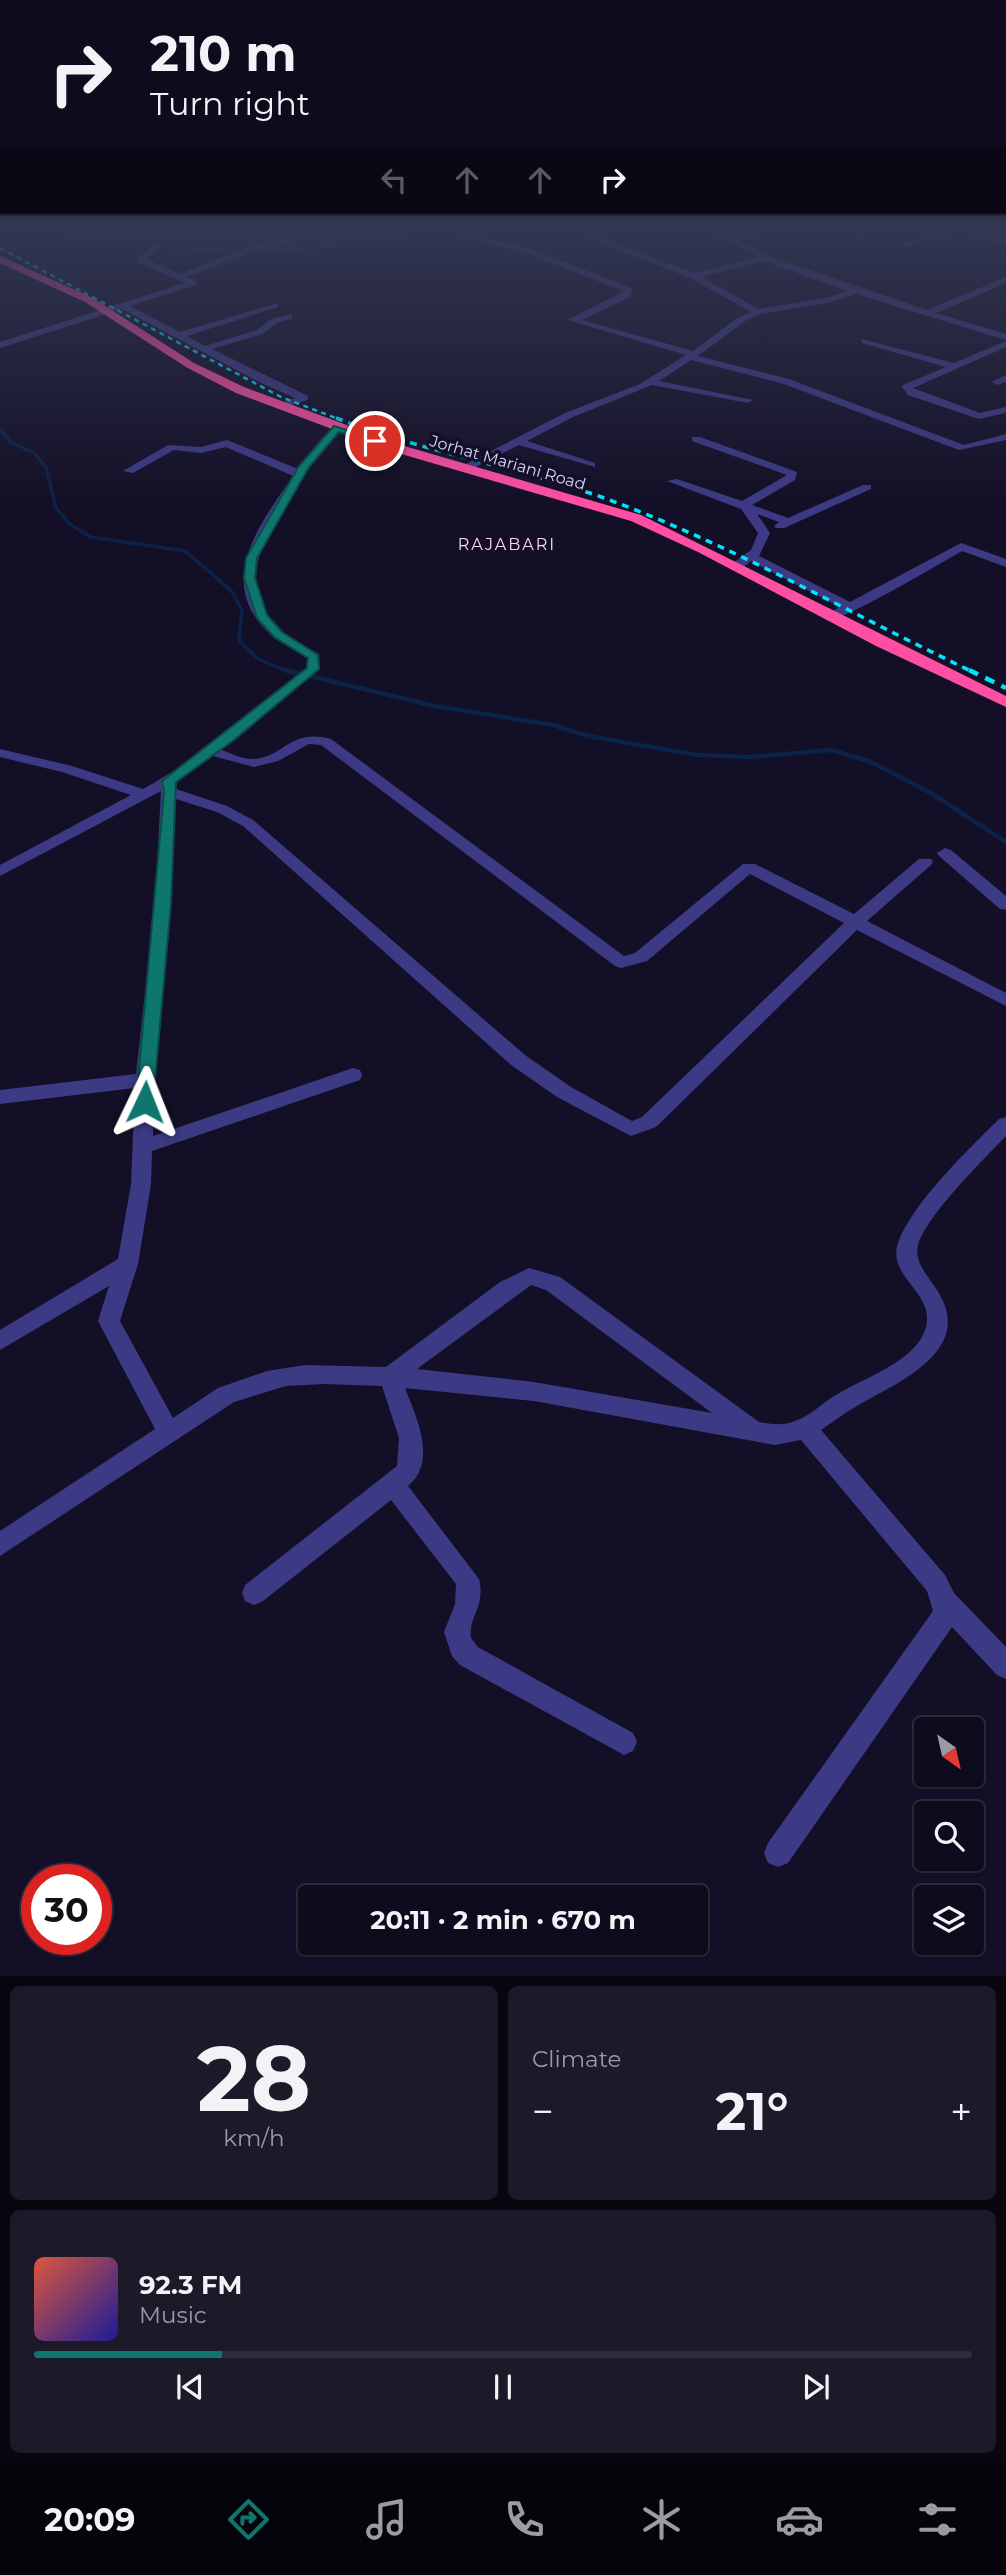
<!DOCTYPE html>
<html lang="en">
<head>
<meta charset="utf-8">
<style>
	body { margin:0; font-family:Montserrat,sans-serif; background:#1c1929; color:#f1f3f6; height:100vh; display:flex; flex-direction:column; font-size:26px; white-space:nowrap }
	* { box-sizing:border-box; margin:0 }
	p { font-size:23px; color:#9b9ba3 }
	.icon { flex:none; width:38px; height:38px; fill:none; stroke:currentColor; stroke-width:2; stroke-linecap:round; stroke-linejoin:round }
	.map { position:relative; height:1976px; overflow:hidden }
	.panel { display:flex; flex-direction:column; gap:10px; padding:10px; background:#08060f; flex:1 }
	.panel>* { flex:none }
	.guide { position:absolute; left:0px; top:0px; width:1006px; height:214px; box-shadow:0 2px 5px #0004,0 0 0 2px #2e2b3b; background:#0e0b1c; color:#f1f3f6; overflow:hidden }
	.needle { width:46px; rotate:146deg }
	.tools { position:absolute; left:914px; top:1717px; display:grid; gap:14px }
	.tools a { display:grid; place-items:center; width:70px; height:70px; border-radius:7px; background:#0e0b1c; box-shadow:0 2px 5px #0004,0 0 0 2px #2e2b3b; font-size:35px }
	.speed { position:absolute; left:21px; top:1864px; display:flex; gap:14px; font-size:35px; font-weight:700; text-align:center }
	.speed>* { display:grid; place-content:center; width:91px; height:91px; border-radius:50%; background:#0e0b1c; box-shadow:0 2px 5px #0004,0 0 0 2px #2e2b3b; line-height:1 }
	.speed .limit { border:10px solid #d22; background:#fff; color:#111 }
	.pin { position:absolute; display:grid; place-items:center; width:60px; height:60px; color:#fff; margin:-30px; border:4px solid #fff; border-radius:50%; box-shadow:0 2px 7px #0007 }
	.me { position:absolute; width:77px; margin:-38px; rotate:2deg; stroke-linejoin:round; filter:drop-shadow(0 0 5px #0008) }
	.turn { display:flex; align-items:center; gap:24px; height:147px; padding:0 35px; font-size:32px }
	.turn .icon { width:91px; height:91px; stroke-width:2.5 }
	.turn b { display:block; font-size:49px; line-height:60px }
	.lanes { display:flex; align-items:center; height:66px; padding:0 35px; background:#0003; justify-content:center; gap:35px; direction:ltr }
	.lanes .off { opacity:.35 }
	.big { font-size:52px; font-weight:700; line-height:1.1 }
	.panel .widget { flex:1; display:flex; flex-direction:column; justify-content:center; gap:10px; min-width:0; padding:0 24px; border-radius:10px; background:#1c1929 }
	.panel .dial { align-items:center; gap:0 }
	.dial b { font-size:91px; line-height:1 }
	.song { display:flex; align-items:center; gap:21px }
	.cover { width:84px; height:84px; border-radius:10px; background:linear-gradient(135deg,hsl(10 70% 55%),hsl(240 70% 35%)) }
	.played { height:7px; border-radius:4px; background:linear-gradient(90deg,#0f766e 20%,#2e2b3b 20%) }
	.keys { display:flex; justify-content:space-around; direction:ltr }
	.heat { display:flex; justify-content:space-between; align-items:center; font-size:38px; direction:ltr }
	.panel .tiles { flex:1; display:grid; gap:10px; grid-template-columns:1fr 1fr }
	.widget:last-child { grid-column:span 2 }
	.trip { position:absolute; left:298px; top:1885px; width:410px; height:70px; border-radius:7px; background:#0e0b1c; box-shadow:0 2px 5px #0004,0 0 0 2px #2e2b3b; font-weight:700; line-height:70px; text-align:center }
	.menu { display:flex; height:112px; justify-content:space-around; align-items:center; background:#06040b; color:#9b9ba3 }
	.menu .icon { width:49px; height:49px }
	.menu .selected { color:#0f766e }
	.menu b { font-size:32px; color:#f1f3f6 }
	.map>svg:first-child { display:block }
	.green { fill:#12302f }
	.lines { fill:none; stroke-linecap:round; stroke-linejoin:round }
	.stream-far1 { stroke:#0c2248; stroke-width:3.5 }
	.stream { stroke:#0c2248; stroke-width:4.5 }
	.minor { fill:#3d3a85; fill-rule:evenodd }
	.highway { fill:#ff4fa3; fill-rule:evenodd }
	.rail-far2 { stroke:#00e5ff; stroke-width:2.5; stroke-dasharray:5 4.5; stroke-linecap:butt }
	.rail-far1 { stroke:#00e5ff; stroke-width:3.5; stroke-dasharray:7 6; stroke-linecap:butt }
	.rail { stroke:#00e5ff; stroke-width:4.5; stroke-dasharray:10 8; stroke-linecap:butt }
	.route { fill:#0f766e; stroke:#0a4d48; stroke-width:2 }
	.labels { text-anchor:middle; stroke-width:7; stroke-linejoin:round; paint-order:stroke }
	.far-street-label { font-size:16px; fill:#d9d4ff; stroke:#130f26 }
	.far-neighbourhood-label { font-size:16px; letter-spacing:2px; fill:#ffd6f0; stroke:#130f26 }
</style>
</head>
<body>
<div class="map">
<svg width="1006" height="1977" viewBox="0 0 1006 1977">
	<rect width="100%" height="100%" fill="#130f26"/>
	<path class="green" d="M 1,225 L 430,225 C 406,236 384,240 358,244 C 244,262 126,246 12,230 Z"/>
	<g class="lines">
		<polyline class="stream-far1" points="0,430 11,442 34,453 46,467 56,508 70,524 90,537 185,551 218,579 233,593 242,610 239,641 258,659 289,672"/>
		<polyline class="stream" points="284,670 435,706 553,725 588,736 697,755 751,757 831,750 871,762 931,793 1006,842"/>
		<g class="minor">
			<polygon points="240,225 256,225 207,237 203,235"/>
			<polygon points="288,225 299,225 340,246 333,248 312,238 251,252 187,277 196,281 196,285 130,306 180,332 278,303 278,307 187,336 205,346 257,330 271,319 292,314 292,318 277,323 263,334 212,349 308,396 308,400 277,409 277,405 295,398 259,382 122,309 0,348 0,342 185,283 138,262 138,258 155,244 162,246 147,259 180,274 245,248 305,234"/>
			<polygon points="370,225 382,225 398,231 413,225 425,225 398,236"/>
			<path d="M 701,225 L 712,225 L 726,233 L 793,225 L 820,225 L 733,237 L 768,256 L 927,310 L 1006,277 L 1006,283 L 936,313 L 1006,334 L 1006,340 L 856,294 L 828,303 L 760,314 L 745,321 L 698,356 L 789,379 L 964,445 L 1006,434 L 1006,440 L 959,450 L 781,383 L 691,360 L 659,381 L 753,400 L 748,403 L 652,385 L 573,417 L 527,441 L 595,463 L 595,467 L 519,445 L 470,470 L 462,470 L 462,466 L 565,413 L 640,384 L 686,355 L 568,320 L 624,291 L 520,251 L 459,237 L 459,233 L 526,247 L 632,288 L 630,297 L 582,320 L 693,351 L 739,317 L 751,312 L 690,278 L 586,237 L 593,235 L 694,273 L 758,257 ZM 764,261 L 847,291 L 826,298 L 759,309 L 701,277 Z"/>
			<polygon points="878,225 894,225 859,234 855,232"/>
			<polygon points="942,225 955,225 1006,241 1006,246 958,231 904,247 900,245 950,229"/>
			<polygon points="862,339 954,363 1006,341 1006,347 913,388 980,413 1006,407 1006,413 979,419 908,395 902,387 903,385 946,367 862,343"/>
			<polygon points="1006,375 1006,382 997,385 992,382"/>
			<path d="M 337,425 L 342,428 C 307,473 222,561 271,620 C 283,635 302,644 319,654 L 320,669 L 222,750 C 232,754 242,759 254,759 C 285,757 289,728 331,739 L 624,956 L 635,953 L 743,864 L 755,864 L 854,914 L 919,859 L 931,859 L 933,862 L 931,865 L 867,921 L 1006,993 L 1006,1006 L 857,930 L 656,1127 L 631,1136 L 557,1097 L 511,1065 L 243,826 L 217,812 L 176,799 C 171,911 156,1023 153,1136 L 353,1068 L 360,1070 L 362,1075 L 360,1080 L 152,1151 L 151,1184 L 138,1264 L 120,1321 L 173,1418 L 218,1388 L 267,1371 L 305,1365 L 386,1367 L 500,1282 L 529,1268 L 560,1277 L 759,1422 C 771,1424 783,1426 795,1421 C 810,1416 822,1403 836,1395 C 863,1378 925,1359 927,1320 C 929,1291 887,1274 898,1243 C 912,1203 969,1149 999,1119 L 1006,1117 L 1006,1136 C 984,1159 926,1216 918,1245 C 913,1265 933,1280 941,1297 C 971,1353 895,1384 857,1406 C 844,1413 833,1422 821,1430 L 945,1575 L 954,1593 L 1006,1647 L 1006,1679 L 997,1675 L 952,1627 L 788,1863 L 778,1867 L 768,1863 L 764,1853 L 768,1843 L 933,1611 L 927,1591 L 801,1440 L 775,1445 L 534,1401 L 405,1388 C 416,1416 438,1462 408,1486 L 479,1579 C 486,1607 468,1616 471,1638 L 478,1647 L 633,1733 L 637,1742 L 633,1751 L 624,1755 L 460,1665 L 452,1656 L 444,1632 L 455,1604 L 456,1584 L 391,1500 L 263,1601 L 254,1605 L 245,1601 L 242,1593 L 245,1585 L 397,1466 L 399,1438 L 382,1386 L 324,1384 L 286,1386 L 234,1402 L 0,1556 L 0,1531 L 155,1429 L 98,1321 L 109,1286 L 0,1350 L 0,1330 L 118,1259 L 131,1184 L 135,1088 L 0,1104 L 0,1090 L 136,1074 L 155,903 L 161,791 L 0,876 L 0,865 L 131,795 L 62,772 L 0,757 L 0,749 L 72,766 L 143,789 C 202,757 254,710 306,668 L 307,658 C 294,650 278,642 267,631 C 215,580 262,521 293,476 L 226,447 L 201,453 L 174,450 L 133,473 L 123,471 L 168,445 L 201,447 L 227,440 L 298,469 L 322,438 ZM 309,744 L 321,745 L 615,966 L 621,968 L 647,961 L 750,874 L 844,923 L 642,1117 L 632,1121 L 571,1087 L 525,1055 L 253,820 L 227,806 L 176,789 L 176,783 L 213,756 L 254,767 L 278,761 ZM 531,1285 L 546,1290 L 712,1413 L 534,1382 L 417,1369 Z"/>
			<path d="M 692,437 L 700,437 L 797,472 L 795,480 L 752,505 L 788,518 L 863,485 L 871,485 L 871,489 L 784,528 L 776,528 L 774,526 L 779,522 L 757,514 L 770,533 L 759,556 L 850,602 L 961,543 L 1006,559 L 1006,567 L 962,551 C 941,563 842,622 827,620 L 827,614 L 840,607 L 751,561 L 741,569 L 733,569 L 733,563 L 751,550 L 758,533 L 741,509 L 667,481 L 677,479 L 742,501 L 787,475 L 692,441 Z"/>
			<polygon points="945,848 951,850 1006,896 1006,910 1000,909 939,856 937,853"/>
		</g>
		<polygon class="highway" points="0,256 93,298 194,363 244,387 401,445 641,515 1006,696 1006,707 876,646 698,552 631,521 391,451 236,393 186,367 85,302 0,263"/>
		<polyline class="rail-far2" points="0,248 281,397 341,420"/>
		<path class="rail-far1" d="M 336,418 C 424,452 518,467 607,499 C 734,546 851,614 973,672"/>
		<polyline class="rail" points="969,670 1006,688"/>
	</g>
	<linearGradient id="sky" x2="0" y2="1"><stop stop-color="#0a0815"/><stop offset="0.45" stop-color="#333752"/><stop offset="1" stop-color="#333752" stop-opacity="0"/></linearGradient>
	<rect width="1006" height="502" fill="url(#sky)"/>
	<polygon class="route" points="334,426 380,441 375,444 339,432 309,467 257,558 255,578 267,615 282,632 318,655 319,669 234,740 176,782 171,903 153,1102 145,1108 136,1102 164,792 162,781 307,668 308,658 274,637 257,618 244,578 246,558 299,466"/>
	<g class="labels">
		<g class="far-street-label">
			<text transform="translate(508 462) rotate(16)" y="6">Jorhat Mariani Road</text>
		</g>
		<g class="far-neighbourhood-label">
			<text x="507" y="550">RAJABARI</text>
		</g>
	</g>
</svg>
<div class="tools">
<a><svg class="needle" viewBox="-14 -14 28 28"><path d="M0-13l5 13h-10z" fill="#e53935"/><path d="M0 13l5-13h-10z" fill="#9b9ba3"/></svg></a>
<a><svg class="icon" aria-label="search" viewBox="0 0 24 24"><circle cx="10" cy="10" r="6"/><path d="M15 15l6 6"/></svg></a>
<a><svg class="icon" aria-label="layers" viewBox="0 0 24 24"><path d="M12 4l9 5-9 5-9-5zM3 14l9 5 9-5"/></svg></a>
</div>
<div class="speed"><div class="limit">30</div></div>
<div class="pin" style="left:375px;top:441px;background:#d93025"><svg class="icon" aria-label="arrive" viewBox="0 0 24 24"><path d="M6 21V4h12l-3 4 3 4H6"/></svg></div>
<svg class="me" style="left:145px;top:1102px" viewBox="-20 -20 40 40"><path d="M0-17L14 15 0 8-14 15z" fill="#0f766e" stroke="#fff" stroke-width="4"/></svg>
<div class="trip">20:11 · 2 min · 670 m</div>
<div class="guide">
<div class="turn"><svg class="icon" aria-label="right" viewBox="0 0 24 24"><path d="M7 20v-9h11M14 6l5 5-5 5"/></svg><div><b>210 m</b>Turn right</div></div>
<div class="lanes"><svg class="icon off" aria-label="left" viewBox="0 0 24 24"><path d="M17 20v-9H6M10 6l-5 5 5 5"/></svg><svg class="icon off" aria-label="ahead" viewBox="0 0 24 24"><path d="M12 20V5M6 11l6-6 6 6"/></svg><svg class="icon off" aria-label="ahead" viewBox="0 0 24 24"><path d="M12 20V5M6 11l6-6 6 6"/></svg><svg class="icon" aria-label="right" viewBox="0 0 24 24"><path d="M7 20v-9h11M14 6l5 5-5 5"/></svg></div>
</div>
</div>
<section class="panel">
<div class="tiles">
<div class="widget dial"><b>28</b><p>km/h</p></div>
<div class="widget"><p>Climate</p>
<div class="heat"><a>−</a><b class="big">21°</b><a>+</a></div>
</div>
<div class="widget">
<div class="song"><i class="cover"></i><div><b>92.3 FM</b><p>Music</p></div></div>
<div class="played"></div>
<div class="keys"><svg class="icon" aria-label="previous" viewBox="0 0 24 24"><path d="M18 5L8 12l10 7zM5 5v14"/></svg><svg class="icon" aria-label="pause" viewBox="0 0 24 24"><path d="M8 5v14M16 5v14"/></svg><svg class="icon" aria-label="next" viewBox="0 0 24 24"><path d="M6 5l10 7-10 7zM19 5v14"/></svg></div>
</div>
</div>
</section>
<nav class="menu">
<b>20:09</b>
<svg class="icon selected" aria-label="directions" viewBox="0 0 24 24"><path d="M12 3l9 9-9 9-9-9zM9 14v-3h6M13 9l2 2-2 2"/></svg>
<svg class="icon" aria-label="music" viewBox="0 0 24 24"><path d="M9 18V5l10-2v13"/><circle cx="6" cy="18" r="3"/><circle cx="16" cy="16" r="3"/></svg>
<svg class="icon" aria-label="phone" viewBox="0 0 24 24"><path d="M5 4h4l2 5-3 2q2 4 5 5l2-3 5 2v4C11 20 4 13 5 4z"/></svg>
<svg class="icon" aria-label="climate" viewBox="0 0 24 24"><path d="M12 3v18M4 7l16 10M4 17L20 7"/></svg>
<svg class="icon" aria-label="car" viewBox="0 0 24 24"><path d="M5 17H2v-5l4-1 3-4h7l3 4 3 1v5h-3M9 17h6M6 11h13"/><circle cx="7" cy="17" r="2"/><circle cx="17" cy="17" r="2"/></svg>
<svg class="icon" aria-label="filters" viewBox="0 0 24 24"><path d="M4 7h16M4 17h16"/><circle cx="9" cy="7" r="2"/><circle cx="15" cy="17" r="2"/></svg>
</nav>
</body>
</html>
